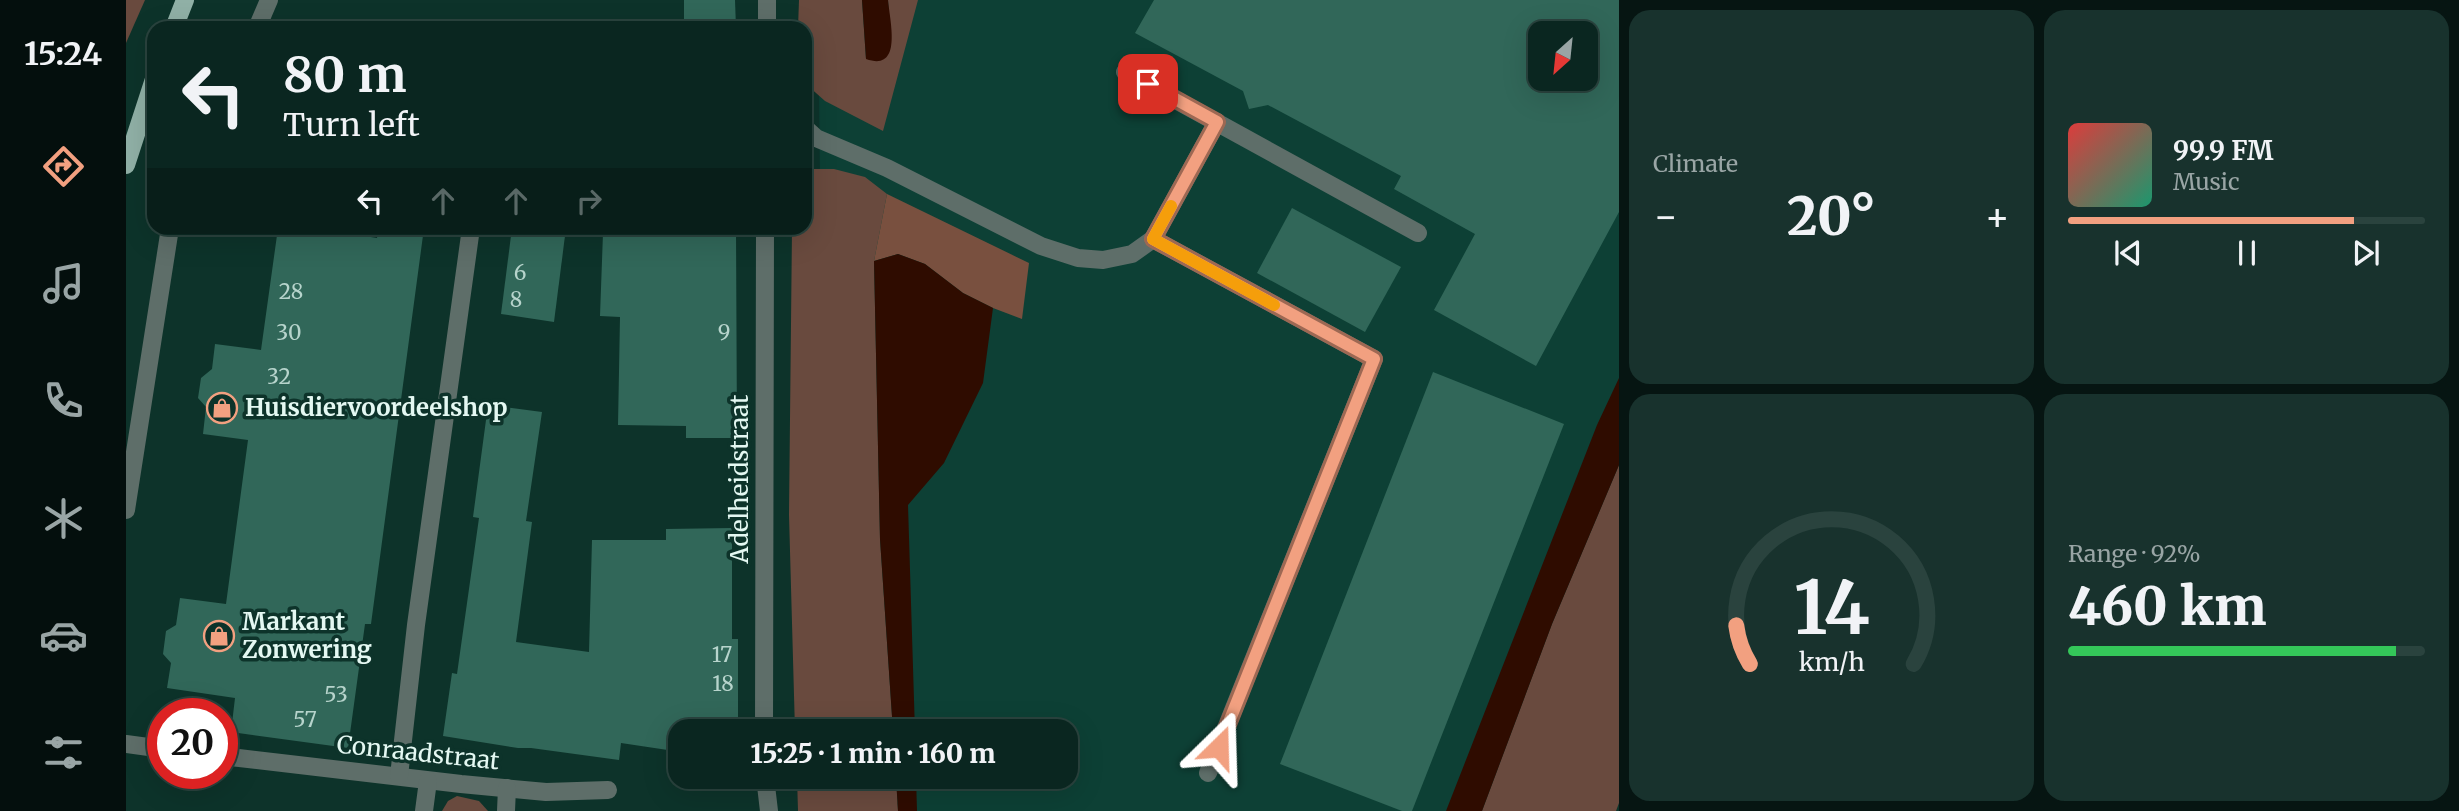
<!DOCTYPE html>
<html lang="en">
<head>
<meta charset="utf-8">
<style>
	body { margin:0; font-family:Merriweather,serif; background:#18322d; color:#f1f3f6; height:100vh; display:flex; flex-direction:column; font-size:26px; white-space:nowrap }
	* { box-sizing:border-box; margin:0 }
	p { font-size:23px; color:#99a5a5 }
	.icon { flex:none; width:38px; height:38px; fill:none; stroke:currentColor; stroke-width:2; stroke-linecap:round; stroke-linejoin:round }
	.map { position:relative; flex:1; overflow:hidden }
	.drawer { display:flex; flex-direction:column; gap:10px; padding:10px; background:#061512; width:840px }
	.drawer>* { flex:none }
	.hud { position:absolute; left:21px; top:21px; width:665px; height:214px; border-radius:21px; box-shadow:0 7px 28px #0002,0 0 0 2px #2a433e; background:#0a2620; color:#f1f3f6; overflow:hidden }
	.needle { width:46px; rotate:207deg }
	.buttons { position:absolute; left:1402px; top:21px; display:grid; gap:14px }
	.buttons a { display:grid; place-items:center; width:70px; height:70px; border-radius:14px; background:#0a2620; box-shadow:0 7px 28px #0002,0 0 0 2px #2a433e; font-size:35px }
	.speed { position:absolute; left:21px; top:698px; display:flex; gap:14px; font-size:35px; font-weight:700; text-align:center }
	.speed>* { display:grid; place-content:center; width:91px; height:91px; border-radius:50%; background:#0a2620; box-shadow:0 7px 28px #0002,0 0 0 2px #2a433e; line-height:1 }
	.speed .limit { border:10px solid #d22; background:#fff; color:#111 }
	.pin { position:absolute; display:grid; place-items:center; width:60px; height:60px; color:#fff; margin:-30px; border-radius:14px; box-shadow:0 4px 10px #0006 }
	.me { position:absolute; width:77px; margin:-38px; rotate:22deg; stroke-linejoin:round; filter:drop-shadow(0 0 5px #0008) }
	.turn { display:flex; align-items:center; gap:24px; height:147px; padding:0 21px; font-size:32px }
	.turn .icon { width:91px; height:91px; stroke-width:2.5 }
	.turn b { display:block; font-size:49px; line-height:60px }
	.lanes { display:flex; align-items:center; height:66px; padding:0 21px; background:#0003; justify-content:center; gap:35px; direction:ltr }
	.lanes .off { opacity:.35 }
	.big { font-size:52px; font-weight:800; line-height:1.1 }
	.drawer .card { flex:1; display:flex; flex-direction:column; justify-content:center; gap:10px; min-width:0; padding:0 24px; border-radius:21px; background:#18322d }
	.drawer .dial { align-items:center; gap:0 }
	.dial svg { height:182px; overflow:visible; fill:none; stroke:#2a433e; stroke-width:7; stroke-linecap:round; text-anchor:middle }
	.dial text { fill:#f1f3f6; stroke:none }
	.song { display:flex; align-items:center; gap:21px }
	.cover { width:84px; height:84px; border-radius:10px; background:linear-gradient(135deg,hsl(0 70% 55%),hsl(160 70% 35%)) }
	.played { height:7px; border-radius:4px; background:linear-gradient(90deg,#f2a080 80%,#2a433e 80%) }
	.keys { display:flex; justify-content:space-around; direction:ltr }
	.heat { display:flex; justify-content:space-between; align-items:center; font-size:38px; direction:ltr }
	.charge { height:10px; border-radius:5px; background:linear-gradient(90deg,#34c759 92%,#2a433e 0) }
	.drawer .tiles { flex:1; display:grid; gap:10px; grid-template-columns:repeat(2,1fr) }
	.trip { position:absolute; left:542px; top:719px; width:410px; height:70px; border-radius:21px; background:#0a2620; box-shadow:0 7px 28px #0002,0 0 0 2px #2a433e; font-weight:800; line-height:70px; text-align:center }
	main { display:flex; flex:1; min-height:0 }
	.menu { display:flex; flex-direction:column; width:126px; justify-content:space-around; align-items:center; background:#040f0d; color:#99a5a5 }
	.menu .icon { width:49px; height:49px }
	.menu .current { color:#f2a080 }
	.menu b { font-size:32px; color:#f1f3f6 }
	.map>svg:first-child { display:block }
	.built { fill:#0d4035; fill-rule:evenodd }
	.green { fill:#694a3e }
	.forest { fill:#79503f }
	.water { fill:#2f0c00 }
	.building { fill:#316759; fill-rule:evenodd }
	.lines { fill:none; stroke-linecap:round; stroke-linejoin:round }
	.minor { stroke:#5e6e69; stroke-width:18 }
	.major { stroke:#90b0a6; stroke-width:18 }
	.route-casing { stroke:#9d6853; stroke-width:18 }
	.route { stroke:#f2a080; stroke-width:12 }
	.slow { stroke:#f59e0b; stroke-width:12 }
	.labels { text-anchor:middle; stroke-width:7; stroke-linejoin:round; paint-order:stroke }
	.number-label { font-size:21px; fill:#b7d4cc }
	.poi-label { font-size:24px; font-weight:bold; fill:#e4f8f2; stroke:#0d332a; text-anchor:start }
	.street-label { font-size:24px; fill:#e4f8f2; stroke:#0d332a }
</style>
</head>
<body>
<main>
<nav class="menu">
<b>15:24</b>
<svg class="icon current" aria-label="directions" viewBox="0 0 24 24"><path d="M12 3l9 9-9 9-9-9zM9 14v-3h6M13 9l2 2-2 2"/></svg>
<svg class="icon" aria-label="music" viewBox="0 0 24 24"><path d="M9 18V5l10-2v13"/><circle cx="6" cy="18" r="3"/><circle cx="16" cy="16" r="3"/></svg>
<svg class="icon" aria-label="phone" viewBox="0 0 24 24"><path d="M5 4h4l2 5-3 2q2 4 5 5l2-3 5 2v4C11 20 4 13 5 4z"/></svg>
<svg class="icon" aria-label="climate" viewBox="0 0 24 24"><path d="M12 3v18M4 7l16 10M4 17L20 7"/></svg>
<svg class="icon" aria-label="car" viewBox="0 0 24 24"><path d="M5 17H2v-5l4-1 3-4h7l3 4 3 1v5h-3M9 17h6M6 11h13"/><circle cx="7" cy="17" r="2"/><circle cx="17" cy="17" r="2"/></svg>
<svg class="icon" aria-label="filters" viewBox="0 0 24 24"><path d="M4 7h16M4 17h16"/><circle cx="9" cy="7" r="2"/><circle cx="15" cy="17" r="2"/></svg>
</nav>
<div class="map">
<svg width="1493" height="811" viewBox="0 0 1493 811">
	<rect width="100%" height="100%" fill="#0d332a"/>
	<path class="built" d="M 692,0 L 1493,0 L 1493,425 L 1338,811 L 701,811 L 700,777 L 940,777 L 940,732 L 700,731 ZM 1414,33 L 1460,33 L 1460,79 L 1414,79 Z"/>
	<g class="green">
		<polygon points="0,0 19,0 0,43"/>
		<polygon points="673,0 736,0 740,59 765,47 762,0 792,0 757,131 699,101 681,85 679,28 672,28"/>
		<polygon points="682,169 708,169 739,177 761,194 748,261 754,539 767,731 669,731 663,515 666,228 679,228 679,171"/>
		<polygon points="1493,465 1493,803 1490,811 1356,811 1426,624"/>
		<polygon points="671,777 770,777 772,811 672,811"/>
		<polygon points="331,796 353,801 362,811 316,811 322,801"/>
	</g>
	<polygon class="forest" points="761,194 903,263 896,319 867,308 837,293 799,264 772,254 748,261"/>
	<g class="water">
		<path d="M 736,0 L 762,0 C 764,22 777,72 740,59 Z"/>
		<polygon points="772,254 799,264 837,293 867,308 857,383 818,463 782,505 789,732 767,731 754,539 748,261"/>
		<polygon points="1493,378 1493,465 1426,624 1356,811 1320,811 1471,425"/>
		<polygon points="770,777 790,777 791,811 772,811"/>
	</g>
	<g class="building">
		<polygon points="558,0 609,0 610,28 558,28"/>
		<path d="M 1028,0 L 1493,0 L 1493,212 L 1410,366 L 1308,310 L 1349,234 L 1268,189 L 1275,176 L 1142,105 L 1123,109 L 1117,91 L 1009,33 ZM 1414,33 L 1460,33 L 1460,79 L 1414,79 Z"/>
		<polygon points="1166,208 1275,267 1239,332 1131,273"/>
		<polygon points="152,228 188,228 251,238 253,228 298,228 245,624 239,624 222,748 105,732 109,698 41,688 45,663 37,654 40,631 50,625 54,598 100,604 122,440 77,434 80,407 72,398 75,378 86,369 89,344 135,350"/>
		<polygon points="386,228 440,228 428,322 375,314"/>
		<polygon points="550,228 610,228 611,438 560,438 560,426 492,425 494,317 474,316 477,233 550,234"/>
		<polygon points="1307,372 1438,424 1286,811 1276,811 1154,764"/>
		<polygon points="362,405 416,412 400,521 406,522 390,642 463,652 466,540 540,540 540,529 606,528 606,639 612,639 612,732 555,732 555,752 495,743 493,760 405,748 392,748 317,736 326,673 331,674 353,518 347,517"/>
	</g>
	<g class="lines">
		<g class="minor">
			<polyline points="131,28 143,0"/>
			<polyline points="641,28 641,0"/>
			<polyline points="999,72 1292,233"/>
			<polyline points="679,128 690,138 761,168 915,246 952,258 977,260 1006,254 1027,239 1091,122"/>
			<polyline points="1027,239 1248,359 1082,773"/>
			<polyline points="0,510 44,228"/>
			<polyline points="638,732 639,228"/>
			<polyline points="0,744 37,749"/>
			<polyline points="96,756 335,784 420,792 482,790"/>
			<polyline points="273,776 290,625 345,228"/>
			<polyline points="639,777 643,811"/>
			<polyline points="298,811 302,781"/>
			<polyline points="380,811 381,788"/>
		</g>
		<g class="major">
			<polyline points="48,28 59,0"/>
			<polyline points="0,165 28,79"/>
		</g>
	</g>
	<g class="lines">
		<g class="route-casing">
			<polyline id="route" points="1022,84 1091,122 1027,239 1248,359 1093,747"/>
		</g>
		<use href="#route" class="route"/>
		<polyline class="slow" points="1045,206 1027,239 1148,305"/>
	</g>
	<defs>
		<g id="shop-ring" transform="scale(1.575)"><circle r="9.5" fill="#0d332a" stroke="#f2a080" stroke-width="1.5"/><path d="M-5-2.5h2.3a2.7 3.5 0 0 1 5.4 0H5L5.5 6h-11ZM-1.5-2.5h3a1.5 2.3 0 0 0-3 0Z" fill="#f2a080"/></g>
	</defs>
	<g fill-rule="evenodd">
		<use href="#shop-ring" x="96" y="408"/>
		<use href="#shop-ring" x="93" y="636"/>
	</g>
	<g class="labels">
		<g class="number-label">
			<text x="394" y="280">6</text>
			<text x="165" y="299">28</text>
			<text x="390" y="307">8</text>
			<text x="163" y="340">30</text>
			<text x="598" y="340">9</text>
			<text x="153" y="384">32</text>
			<text x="596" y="662">17</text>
			<text x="597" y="691">18</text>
			<text x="210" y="702">53</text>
			<text x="179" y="727">57</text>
		</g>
		<g class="poi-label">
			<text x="119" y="416">Huisdiervoordeelshop</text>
			<text x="116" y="630">Markant<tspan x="116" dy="28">Zonwering</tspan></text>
		</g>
		<g class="street-label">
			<text transform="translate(614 479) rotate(-90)" y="8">Adelheidstraat</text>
			<text transform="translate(292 753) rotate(6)" y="8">Conraadstraat</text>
		</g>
	</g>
</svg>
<div class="buttons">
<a><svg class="needle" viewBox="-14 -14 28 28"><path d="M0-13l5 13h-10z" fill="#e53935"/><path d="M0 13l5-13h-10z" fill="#99a5a5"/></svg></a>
</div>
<div class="speed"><div class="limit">20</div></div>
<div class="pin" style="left:1022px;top:84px;background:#d93025"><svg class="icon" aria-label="arrive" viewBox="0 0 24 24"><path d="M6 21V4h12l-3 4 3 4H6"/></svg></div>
<svg class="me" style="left:1093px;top:747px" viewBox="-20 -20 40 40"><path d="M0-17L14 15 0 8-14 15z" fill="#f2a080" stroke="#fff" stroke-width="4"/></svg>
<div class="trip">15:25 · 1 min · 160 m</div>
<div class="hud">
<div class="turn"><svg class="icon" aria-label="left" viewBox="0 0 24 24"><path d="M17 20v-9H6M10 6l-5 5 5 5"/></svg><div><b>80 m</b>Turn left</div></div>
<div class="lanes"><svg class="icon" aria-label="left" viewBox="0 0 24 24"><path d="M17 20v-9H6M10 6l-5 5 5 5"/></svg><svg class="icon off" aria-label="ahead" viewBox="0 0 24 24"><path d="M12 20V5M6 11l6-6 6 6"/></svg><svg class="icon off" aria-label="ahead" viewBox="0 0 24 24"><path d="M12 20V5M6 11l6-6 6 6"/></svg><svg class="icon off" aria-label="right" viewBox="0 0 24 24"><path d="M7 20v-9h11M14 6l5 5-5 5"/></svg></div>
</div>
</div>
<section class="drawer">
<div class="tiles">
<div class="card"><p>Climate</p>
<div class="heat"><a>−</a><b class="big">20°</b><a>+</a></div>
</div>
<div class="card">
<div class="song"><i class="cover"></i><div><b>99.9 FM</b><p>Music</p></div></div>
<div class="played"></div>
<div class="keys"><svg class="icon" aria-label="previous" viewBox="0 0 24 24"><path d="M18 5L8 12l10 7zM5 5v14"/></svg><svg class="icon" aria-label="pause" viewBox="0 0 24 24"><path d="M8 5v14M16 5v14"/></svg><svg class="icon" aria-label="next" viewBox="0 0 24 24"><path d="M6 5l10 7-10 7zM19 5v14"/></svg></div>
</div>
<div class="card dial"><svg viewBox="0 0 100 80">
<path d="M14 69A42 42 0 1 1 86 69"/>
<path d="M14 69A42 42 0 0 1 8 52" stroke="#f2a080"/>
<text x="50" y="56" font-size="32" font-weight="700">14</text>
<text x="50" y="72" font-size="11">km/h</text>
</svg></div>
<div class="card"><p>Range · 92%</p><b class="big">460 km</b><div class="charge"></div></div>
</div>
</section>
</main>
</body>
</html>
